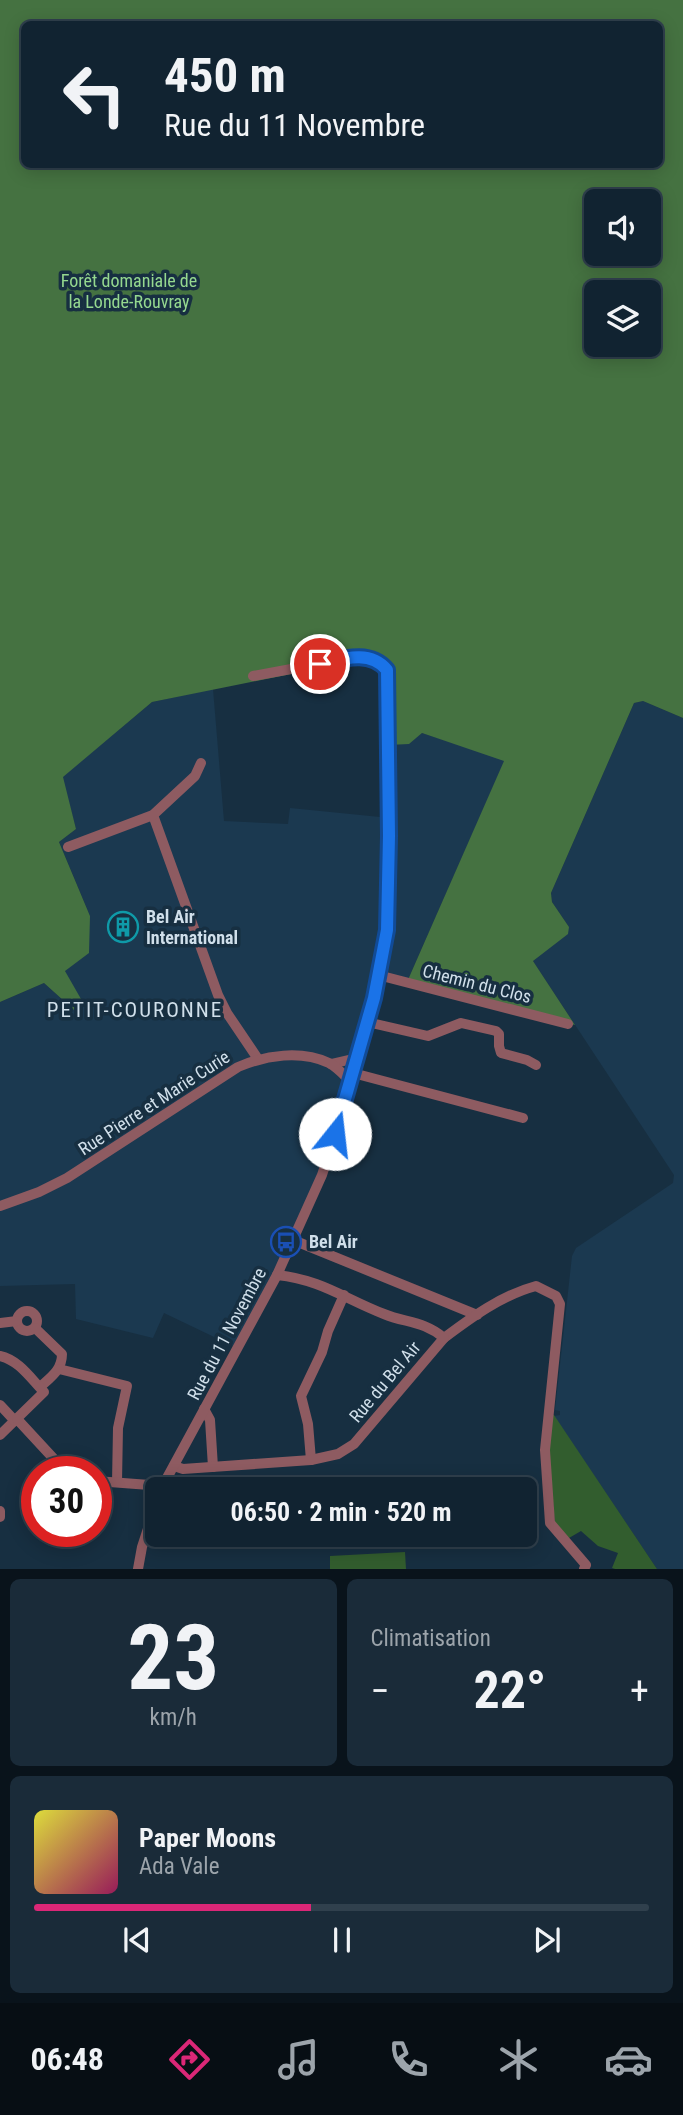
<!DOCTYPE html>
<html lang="fr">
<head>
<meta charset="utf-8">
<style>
	body { margin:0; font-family:"Roboto Condensed",sans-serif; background:#1a2b39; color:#f1f3f6; height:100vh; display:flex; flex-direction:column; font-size:26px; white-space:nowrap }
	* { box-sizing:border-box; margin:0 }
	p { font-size:23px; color:#9ca4ab }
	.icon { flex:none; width:38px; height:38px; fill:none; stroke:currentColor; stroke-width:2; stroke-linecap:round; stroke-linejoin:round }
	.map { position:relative; height:1569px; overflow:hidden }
	.drawer { display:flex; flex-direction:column; gap:10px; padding:10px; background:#09131b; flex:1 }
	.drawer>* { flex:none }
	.banner { position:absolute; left:21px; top:21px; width:642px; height:147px; border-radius:10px; box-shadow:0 4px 18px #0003,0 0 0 2px #30404d; background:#112331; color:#f1f3f6; overflow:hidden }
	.tools { position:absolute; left:584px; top:189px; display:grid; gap:14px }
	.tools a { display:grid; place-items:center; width:77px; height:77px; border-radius:10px; background:#112331; box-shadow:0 4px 18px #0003,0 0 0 2px #30404d; font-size:35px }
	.speed { position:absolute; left:21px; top:1456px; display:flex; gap:14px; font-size:35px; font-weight:700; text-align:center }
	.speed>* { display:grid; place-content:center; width:91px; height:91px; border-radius:50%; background:#112331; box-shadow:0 4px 18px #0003,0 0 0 2px #30404d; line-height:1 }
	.speed .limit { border:10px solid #d22; background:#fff; color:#111 }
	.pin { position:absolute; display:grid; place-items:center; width:60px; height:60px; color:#fff; margin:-30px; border:4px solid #fff; border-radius:50%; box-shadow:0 2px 7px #0007 }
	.me { position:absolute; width:77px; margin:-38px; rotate:16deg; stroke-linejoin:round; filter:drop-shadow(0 0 5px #0008) }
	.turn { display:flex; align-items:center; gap:24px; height:147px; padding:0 28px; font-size:32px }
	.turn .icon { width:91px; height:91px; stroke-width:2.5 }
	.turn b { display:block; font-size:49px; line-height:60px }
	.big { font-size:52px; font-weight:700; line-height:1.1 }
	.drawer .tile { flex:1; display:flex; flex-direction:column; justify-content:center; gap:10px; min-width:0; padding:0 24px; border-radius:10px; background:#1a2b39 }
	.drawer .dial { align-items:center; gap:0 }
	.dial b { font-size:91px; line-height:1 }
	.song { display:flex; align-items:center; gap:21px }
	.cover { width:84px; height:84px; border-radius:10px; background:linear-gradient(135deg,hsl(60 70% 55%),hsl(330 70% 35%)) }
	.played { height:7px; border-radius:4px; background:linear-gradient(90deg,#db2777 45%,#30404d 45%) }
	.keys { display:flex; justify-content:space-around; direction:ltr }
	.heat { display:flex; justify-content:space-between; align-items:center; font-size:38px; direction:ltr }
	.drawer .tiles { flex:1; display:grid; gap:10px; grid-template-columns:1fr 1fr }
	.tile:last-child { grid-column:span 2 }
	.trip { position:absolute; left:145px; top:1477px; width:392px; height:70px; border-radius:10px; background:#112331; box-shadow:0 4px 18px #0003,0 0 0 2px #30404d; font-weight:700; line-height:70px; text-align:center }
	.tab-bar { display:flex; height:112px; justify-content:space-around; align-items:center; background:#070e14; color:#9ca4ab }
	.tab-bar .icon { width:49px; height:49px }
	.tab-bar .current { color:#db2777 }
	.tab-bar b { font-size:32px; color:#f1f3f6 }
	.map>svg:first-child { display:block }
	.built { fill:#1b3950 }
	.green { fill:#325d2e }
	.forest { fill:#457241; fill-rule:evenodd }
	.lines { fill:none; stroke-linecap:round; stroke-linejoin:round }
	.minor { stroke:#8e5b61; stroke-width:10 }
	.route-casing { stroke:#114b97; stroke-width:18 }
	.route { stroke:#1a73e8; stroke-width:12 }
	.labels { text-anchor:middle; stroke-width:7; stroke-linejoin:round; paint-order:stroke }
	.park-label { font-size:18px; fill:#95d88f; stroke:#172f41 }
	.poi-label { font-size:18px; font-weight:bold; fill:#d0dfea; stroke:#172f41; text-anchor:start }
	.street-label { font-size:18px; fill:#d0dfea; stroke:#172f41 }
	.quarter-label { font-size:21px; letter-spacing:2px; fill:#d0dfea; stroke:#172f41 }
</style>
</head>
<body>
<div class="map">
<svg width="683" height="1569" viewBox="0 0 683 1569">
	<rect width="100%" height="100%" fill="#172f41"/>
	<g class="built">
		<polygon points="213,689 224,821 288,824 290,808 390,818 388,745 409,743 422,733 505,760 407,982 375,972 320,1175 275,1273 233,1346 164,1313 153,1338 76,1319 75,1284 0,1286 0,1002 44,983 74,1010 65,970 90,916 59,842 76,829 62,777 152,702"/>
		<polygon points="643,701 683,718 683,1569 657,1569 554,1416 560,1415 560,1411 555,1410 572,1256 576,1248 673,1183 674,1175 533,961 569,927 552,902 551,893 634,703"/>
	</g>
	<g class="green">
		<polygon points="552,1415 554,1415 657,1569 615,1569 612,1568 618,1553 598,1546 581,1531 569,1538 555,1526 548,1445"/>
		<polygon points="405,1552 406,1569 330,1569 330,1556"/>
	</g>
	<path class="forest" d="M 0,0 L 683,0 L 683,718 L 643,701 L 634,703 L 551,893 L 552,902 L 569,927 L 568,934 L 533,961 L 575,1025 L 407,982 L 504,761 L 422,733 L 409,744 L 388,745 L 389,672 L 366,659 L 152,702 L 63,777 L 76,829 L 59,842 L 90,916 L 89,953 L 65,971 L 85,1006 L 74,1010 L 44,983 L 0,1002 ZM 24,24 L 660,24 L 660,164 L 24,164 ZM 597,201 L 649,201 L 649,254 L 597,254 ZM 597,292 L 649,292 L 649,345 L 597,345 Z"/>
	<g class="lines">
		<g class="minor">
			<polyline points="153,815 218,995 227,1013 258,1059"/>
			<polyline points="68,847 153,815 195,776 201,763"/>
			<polyline points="378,975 568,1024"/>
			<polyline points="367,1022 428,1036 461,1023 496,1031 499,1034 499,1046 501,1053 527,1060 536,1065"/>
			<polyline points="331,1064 357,1058"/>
			<polyline points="353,1073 523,1118"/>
			<path d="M 0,1206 L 39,1192 L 67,1178 L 238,1067 C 266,1055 301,1050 329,1063 C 337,1067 344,1075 350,1081"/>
			<polyline points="293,1240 477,1315"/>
			<circle cx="27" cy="1321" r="10"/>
			<polyline points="0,1323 17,1321"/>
			<path d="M 35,1328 L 62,1354 C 62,1370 51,1377 40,1387"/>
			<path d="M 444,1338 C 472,1317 502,1295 536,1286 L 556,1296 L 560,1304 L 545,1450 L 550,1523 L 586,1565 L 584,1569"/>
			<path d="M 0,1356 C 19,1360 31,1379 44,1392 L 0,1435"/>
			<polyline points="59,1369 127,1386 118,1428 117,1482"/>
			<polyline points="0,1405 15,1421"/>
			<polyline points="204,1409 210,1420 213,1467"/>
			<polyline points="17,1419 66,1472"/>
			<polyline points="311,1460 308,1424 301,1396 322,1352 328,1331 344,1295"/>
			<path d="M 174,1466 L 183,1469 L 311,1460 L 338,1454 L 354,1444 L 444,1338 C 424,1321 406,1323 384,1314 C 343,1298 322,1280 277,1275"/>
			<polyline points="96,1481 163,1486"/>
			<path d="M 161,1489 L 277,1275 L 322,1175 L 342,1114 L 374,998 L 387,930 L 389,836 L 387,670 C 379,659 369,658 356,657 L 253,676"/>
			<polyline points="0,1511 0,1517"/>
			<polyline points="138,1569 142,1547 158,1498"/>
		</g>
	</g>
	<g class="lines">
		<g class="route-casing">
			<path id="route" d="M 320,664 C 342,659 370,649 387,670 L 389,836 L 387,930 L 374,998 L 335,1134"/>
		</g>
		<use href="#route" class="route"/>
	</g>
	<defs>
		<g id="building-ring" transform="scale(1.575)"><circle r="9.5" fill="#172f41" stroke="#0f9aa8" stroke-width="1.5"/><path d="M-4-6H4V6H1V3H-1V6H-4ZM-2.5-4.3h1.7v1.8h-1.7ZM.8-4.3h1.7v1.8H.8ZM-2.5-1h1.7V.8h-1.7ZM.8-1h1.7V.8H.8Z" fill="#0f9aa8"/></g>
		<g id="bus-ring" transform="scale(1.575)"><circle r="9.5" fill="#172f41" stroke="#1a4fb4" stroke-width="1.5"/><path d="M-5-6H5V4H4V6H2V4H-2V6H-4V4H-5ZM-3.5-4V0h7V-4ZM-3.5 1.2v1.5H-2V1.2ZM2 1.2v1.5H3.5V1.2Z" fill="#1a4fb4"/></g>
	</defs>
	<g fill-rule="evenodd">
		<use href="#building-ring" x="123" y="927"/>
		<use href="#bus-ring" x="286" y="1242"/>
	</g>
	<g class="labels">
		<g class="park-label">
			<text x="129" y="287">Forêt domaniale de<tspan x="129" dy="21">la Londe-Rouvray</tspan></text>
		</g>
		<g class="poi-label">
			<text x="146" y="923">Bel Air<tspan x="146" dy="21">International</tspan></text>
			<text x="309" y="1248">Bel Air</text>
		</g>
		<g class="street-label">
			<text transform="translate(477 984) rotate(14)" y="6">Chemin du Clos</text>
			<text transform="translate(154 1103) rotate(-33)" y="6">Rue Pierre et Marie Curie</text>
			<text transform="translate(227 1334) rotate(-62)" y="6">Rue du 11 Novembre</text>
			<text transform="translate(385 1382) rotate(-50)" y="6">Rue du Bel Air</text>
		</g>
		<g class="quarter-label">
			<text x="135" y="1017">PETIT-COURONNE</text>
		</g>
	</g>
</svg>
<div class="tools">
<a><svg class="icon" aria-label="sound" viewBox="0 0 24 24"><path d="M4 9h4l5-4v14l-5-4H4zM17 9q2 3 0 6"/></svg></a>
<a><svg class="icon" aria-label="layers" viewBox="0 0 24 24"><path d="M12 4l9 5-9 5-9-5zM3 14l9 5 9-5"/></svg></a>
</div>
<div class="speed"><div class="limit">30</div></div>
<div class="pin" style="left:320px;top:664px;background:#d93025"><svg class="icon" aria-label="arrive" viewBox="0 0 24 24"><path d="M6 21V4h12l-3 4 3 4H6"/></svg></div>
<svg class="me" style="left:335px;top:1134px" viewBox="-20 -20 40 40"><circle r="19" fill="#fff"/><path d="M0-13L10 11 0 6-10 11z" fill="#1a73e8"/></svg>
<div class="trip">06:50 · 2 min · 520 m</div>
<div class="banner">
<div class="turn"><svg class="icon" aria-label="left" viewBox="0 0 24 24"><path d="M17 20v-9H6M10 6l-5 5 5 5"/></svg><div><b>450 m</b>Rue du 11 Novembre</div></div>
</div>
</div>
<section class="drawer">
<div class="tiles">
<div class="tile dial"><b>23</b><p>km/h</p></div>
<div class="tile"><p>Climatisation</p>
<div class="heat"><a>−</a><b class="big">22°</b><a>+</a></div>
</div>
<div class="tile">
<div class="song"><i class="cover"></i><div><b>Paper Moons</b><p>Ada Vale</p></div></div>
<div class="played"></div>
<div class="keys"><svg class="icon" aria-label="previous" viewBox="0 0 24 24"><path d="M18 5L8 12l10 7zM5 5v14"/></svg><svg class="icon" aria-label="pause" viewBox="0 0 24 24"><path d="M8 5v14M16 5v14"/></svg><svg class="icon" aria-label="next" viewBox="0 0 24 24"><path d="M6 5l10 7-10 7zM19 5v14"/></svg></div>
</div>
</div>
</section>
<nav class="tab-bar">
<b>06:48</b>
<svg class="icon current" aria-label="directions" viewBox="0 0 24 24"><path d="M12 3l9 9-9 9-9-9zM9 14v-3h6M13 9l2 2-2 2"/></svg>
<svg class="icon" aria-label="music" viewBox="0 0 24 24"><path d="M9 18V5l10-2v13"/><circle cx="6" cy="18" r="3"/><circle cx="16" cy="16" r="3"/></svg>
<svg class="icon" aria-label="phone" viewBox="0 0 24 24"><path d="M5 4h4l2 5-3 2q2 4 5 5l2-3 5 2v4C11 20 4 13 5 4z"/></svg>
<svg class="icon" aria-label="climate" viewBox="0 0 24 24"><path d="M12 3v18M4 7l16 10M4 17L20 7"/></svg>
<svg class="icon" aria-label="car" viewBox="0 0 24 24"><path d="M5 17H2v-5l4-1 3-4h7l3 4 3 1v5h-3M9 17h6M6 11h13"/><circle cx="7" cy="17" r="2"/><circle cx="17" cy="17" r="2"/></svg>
</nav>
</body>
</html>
